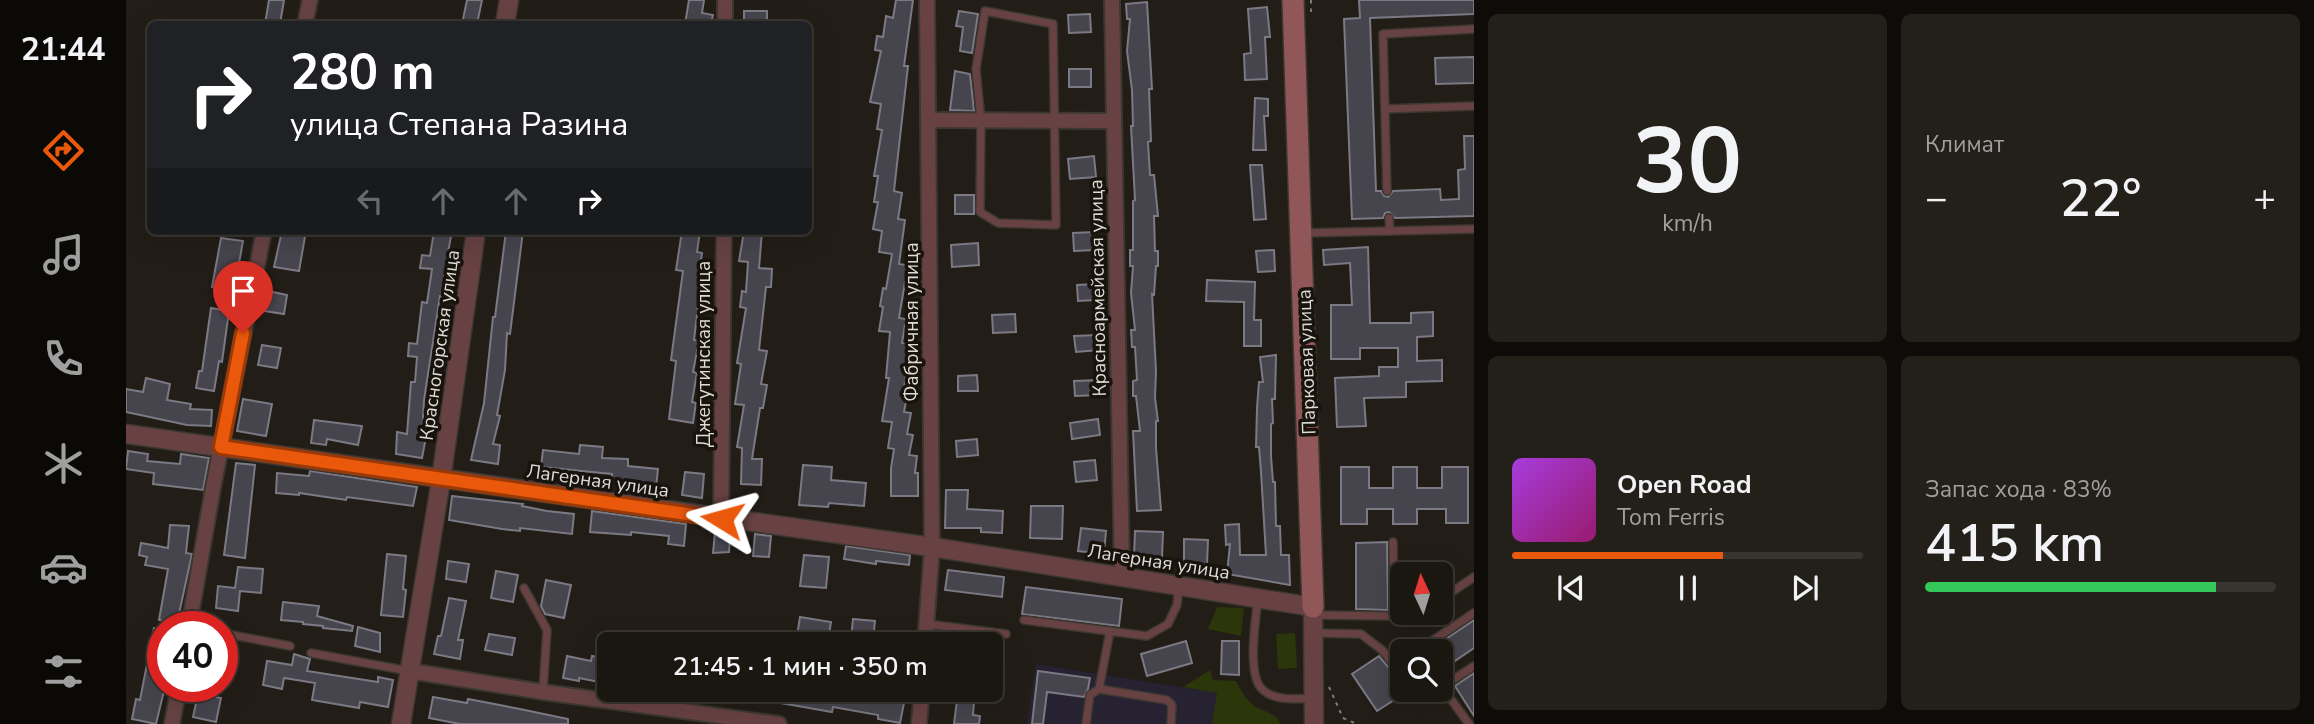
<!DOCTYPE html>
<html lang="ru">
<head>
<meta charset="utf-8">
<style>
	body { margin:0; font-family:"Nunito Sans",sans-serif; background:#231f19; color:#f1f3f6; height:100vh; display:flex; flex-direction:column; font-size:26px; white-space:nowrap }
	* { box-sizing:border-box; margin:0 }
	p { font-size:23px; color:#9f9f9f }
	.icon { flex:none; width:38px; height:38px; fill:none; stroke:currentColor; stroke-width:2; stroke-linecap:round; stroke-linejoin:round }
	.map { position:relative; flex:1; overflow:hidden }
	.side { display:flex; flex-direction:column; gap:14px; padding:14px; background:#0e0c09; width:840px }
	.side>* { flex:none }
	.top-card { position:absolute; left:21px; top:21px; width:665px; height:214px; border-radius:10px; box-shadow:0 7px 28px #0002,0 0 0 2px #383530; background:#202124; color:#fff; overflow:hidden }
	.needle { width:46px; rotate:356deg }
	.fabs { position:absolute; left:1264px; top:562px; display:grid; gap:14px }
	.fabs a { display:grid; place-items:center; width:63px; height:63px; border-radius:10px; background:#1a1610; box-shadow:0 7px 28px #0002,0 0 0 2px #383530; font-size:35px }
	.speed { position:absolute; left:21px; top:611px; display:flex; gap:14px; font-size:35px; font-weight:700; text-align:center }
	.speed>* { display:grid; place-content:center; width:91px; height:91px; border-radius:50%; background:#1a1610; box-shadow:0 7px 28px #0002,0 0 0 2px #383530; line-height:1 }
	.speed .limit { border:10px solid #d22; background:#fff; color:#111 }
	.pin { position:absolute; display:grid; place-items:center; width:60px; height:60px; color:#fff; margin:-72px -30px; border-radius:50% 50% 50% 0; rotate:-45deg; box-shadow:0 0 7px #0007 }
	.pin .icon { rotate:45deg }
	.me { position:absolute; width:77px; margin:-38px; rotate:278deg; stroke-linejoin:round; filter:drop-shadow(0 0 5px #0008) }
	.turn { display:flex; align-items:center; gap:24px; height:147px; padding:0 28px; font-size:32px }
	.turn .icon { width:91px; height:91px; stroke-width:2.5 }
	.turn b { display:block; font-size:49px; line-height:60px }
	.lanes { display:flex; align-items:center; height:66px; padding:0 28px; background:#0003; justify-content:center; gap:35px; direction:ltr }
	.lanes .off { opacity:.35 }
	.big { font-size:52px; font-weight:600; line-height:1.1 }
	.side .card { flex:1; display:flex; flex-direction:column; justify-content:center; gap:10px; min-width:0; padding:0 24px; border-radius:10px; background:#231f19 }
	.side .dial { align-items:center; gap:0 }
	.dial b { font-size:91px; line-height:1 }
	.song { display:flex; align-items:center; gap:21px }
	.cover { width:84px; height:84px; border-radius:10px; background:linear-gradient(135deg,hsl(280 70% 55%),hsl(320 70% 35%)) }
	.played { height:7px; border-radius:4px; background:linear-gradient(90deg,#ea580c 60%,#383530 60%) }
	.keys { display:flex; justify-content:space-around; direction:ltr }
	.heat { display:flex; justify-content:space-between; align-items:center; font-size:38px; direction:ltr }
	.charge { height:10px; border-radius:5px; background:linear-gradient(90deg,#34c759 83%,#383530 0) }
	.side .tiles { flex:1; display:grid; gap:14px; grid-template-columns:repeat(2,1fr) }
	.trip { position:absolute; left:471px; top:632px; width:406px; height:70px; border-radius:10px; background:#1a1610; box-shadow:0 7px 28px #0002,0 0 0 2px #383530; font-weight:600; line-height:70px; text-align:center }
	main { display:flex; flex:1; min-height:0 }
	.tabs { display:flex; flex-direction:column; width:126px; justify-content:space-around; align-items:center; background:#0a0906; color:#9f9f9f }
	.tabs .icon { width:49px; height:49px }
	.tabs .selected { color:#ea580c }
	.tabs b { font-size:32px; color:#f1f3f6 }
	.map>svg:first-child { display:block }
	.industrial { fill:#262232 }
	.green { fill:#2b360b }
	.building { fill:#46444d; stroke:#7b7983; stroke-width:2 }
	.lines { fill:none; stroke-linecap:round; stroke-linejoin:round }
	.service-casing { stroke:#3c3831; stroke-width:10 }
	.minor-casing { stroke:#3c3831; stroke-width:18 }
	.tertiary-casing { stroke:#3c3831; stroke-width:21 }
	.secondary-casing { stroke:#3c3831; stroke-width:24 }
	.path { stroke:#7f7b75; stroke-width:2; stroke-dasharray:3.5 5; stroke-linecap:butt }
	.service { stroke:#684243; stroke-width:7 }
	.minor { stroke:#684243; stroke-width:14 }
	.tertiary { stroke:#684243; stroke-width:18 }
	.secondary { stroke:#915657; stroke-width:21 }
	.route-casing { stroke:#983908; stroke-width:18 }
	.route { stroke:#ea580c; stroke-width:12 }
	.labels { text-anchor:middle; stroke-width:7; stroke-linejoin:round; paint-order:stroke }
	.street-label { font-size:19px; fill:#dfdcd7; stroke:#18140d }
</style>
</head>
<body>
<main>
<nav class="tabs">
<b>21:44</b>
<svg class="icon selected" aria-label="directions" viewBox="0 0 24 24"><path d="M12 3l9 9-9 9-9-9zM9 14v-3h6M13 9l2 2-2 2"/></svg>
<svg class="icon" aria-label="music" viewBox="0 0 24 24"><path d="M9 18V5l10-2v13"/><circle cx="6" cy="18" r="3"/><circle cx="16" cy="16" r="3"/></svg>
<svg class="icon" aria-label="phone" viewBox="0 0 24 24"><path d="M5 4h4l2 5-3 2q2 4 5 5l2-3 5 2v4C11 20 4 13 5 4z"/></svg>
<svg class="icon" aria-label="climate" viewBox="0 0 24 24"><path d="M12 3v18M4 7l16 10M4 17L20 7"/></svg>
<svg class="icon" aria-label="car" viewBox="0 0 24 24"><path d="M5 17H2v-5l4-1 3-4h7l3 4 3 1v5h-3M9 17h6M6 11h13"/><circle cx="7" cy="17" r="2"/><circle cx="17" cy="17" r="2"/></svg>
<svg class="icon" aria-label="filters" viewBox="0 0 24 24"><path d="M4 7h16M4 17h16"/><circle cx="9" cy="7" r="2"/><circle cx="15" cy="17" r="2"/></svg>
</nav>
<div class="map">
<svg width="1348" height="724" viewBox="0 0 1348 724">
	<rect width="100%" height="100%" fill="#221d16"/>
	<polygon class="industrial" points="910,664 1091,693 1086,724 901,724"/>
	<g class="green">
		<polygon points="1091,607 1118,608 1115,636 1082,629"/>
		<polygon points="1169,633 1171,668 1152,669 1150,634"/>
		<path d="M 1084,670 L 1087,680 L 1110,681 C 1115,691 1122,703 1132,708 C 1143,713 1148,713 1155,724 L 1086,724 L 1091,693 L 1057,687 Z"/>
	</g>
	<g class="building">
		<polygon points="143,0 158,0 154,24 139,24"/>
		<polygon points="341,0 356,0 351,24 336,24"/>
		<polygon points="563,0 578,0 576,13 587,15 585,24 559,24"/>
		<polygon points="770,0 787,0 778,66 782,66 768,191 776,193 772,219 779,220 773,264 786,266 784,283 779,282 773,318 780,319 776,343 783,344 778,390 782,391 778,412 785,413 781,434 787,435 783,455 791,456 789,473 792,473 792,496 765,496 765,468 768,449 762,448 766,422 756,421 763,378 760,378 764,332 753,331 757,307 754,306 757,288 760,289 766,254 753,252 756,231 747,229 752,202 748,202 752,176 748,176 756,130 751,129 755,104 744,102 755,51 749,50 751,36 757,37 760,16 767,18"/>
		<polygon points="1233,0 1348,0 1348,14 1244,18 1250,191 1255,191 1258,196 1262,197 1267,191 1314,189 1315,200 1333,199 1332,170 1339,169 1338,136 1348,136 1348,216 1269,218 1263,212 1259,213 1257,218 1226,219 1218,19 1234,18"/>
		<polygon points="1021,2 1026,89 1023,89 1025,141 1022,142 1024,175 1028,175 1032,216 1028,216 1029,251 1032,251 1032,266 1030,266 1028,295 1026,294 1030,371 1029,398 1032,421 1030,421 1030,448 1035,510 1011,511 1007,431 1014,431 1010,396 1007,396 1007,381 1011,380 1009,347 1006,347 1005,330 1009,330 1005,293 1007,266 1004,266 1004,250 1007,250 1007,201 1009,200 1005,126 1007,126 1006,90 1001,51 1004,19 1001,19 1000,4"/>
		<polygon points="1141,7 1144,37 1139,37 1141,79 1119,80 1118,54 1125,53 1122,9"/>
		<rect x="618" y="11" width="23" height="13"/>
		<polygon points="833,11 852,14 846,53 834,51 837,27 830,26"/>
		<polygon points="964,14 965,32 943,33 942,15"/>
		<polygon points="1348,57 1348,83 1310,84 1309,58"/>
		<rect x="943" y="69" width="22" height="18"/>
		<polygon points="829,71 844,74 848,111 824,110"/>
		<polygon points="1129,98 1142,99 1142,116 1138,116 1140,150 1127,150"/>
		<polygon points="968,156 970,177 944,179 942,159"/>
		<polygon points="1124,165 1136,165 1140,219 1128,220"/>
		<rect x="829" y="195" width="19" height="19"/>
		<polygon points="156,231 180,231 173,271 148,267"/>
		<polygon points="308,231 326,231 321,258 324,259 322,272 319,271 315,296 314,296 298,400 296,436 300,437 296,458 270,454 271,432 281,434 285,382 289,382 291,357 282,356 283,343 291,344 296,302 301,303 306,269 294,268 296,255 304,256"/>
		<polygon points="380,231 397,231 384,334 381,333 379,370 371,415 374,416 367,444 374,445 372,464 345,460 358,403 367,317 369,317"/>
		<polygon points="556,231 574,231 571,252 576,253 572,282 575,282 568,340 573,341 567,372 571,373 566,402 570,403 567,423 543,419 550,361 545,360 557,271 550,270"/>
		<polygon points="618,231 636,231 633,268 646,269 645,287 640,287 633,350 641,351 635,384 641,385 637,408 634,408 626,459 636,459 635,485 615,484 616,448 611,447 618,405 609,404 615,364 611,363 620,308 614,307 616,291 620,292 622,262 613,261"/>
		<polygon points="968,232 969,250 948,251 947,233"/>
		<polygon points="95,238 117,241 108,291 86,287"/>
		<polygon points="852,243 853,265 826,267 825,245"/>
		<polygon points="1242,247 1244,323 1285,323 1285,313 1307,312 1307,336 1291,337 1291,361 1316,360 1316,381 1280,382 1280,397 1238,398 1240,426 1211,427 1209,378 1253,376 1253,367 1272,367 1272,348 1234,348 1234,359 1205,359 1205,305 1226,305 1224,263 1198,265 1197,250"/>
		<polygon points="1148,250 1149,271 1132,272 1130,251"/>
		<polygon points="1081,280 1129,282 1128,320 1135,320 1135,346 1118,346 1118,302 1080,301"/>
		<polygon points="969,284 970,300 952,301 951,285"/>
		<polygon points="142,291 161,295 158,314 138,311"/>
		<polygon points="85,308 103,311 96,362 93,361 88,391 70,388 73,371 76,371"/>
		<polygon points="889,314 890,332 867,333 866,315"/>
		<polygon points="972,335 973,350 950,352 948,336"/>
		<polygon points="136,345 155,348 151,368 132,365"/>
		<polygon points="1150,355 1149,399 1146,399 1147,423 1145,424 1145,456 1147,482 1149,482 1150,526 1154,526 1155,555 1163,555 1164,585 1101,574 1104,544 1100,545 1099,525 1113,524 1114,555 1140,555 1135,472 1133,447 1130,447 1131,408 1133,382 1137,382 1134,357"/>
		<polygon points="851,375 852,391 832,391 832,376"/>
		<polygon points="20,378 44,384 41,400 65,404 64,409 86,410 85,426 61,425 0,412 0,389 17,392"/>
		<polygon points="973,380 974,395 949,396 948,381"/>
		<polygon points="117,399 146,404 140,436 111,431"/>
		<polygon points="972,419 974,435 946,439 944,423"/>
		<polygon points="188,420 236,426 232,445 201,439 200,445 185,443"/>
		<polygon points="851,439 852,455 831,457 830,441"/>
		<polygon points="454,445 477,447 476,458 502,459 502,466 532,469 530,487 511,485 512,482 486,481 486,474 415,467 417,450 453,454"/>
		<polygon points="2,451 22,454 21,461 54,464 55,454 83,458 77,490 27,484 28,473 0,469"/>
		<polygon points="969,460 971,480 950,482 948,462"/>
		<polygon points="110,463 129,465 119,558 98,555"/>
		<polygon points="677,465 706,467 705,480 740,483 738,506 703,503 702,507 673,505"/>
		<polygon points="1215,467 1243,467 1243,488 1267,488 1267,467 1291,467 1291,488 1316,488 1316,467 1342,467 1342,523 1320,523 1320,509 1291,509 1291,524 1267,524 1267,509 1241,509 1241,524 1215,524"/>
		<polygon points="184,471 291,487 287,506 221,497 220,500 173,493 173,495 150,493 151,473 183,476"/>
		<polygon points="559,472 578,474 576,498 556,495"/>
		<polygon points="820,490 842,490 841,509 877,511 876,533 855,532 855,528 819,528"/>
		<polygon points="326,496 397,504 396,506 421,511 448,514 446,534 394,528 394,531 376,529 323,520"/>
		<polygon points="905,506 937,506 936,539 904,538"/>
		<polygon points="466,511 560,524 558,546 542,544 543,536 505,532 505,535 464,532"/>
		<polygon points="44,525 63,526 60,553 66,554 51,623 33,620 42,569 19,565 21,557 13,555 15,543 42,548"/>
		<polygon points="955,528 980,531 978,554 952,551"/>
		<polygon points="1009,531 1037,532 1036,558 1008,557"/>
		<polygon points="589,532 604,536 603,552 587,553"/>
		<polygon points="629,534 645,536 643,557 627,556"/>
		<polygon points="1058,539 1082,540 1081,564 1058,563"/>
		<polygon points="1261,542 1262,610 1230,609 1230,543"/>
		<polygon points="720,546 784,555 783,565 750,561 750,564 718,559"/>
		<polygon points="261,554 280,556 277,589 280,590 277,617 255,615"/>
		<polygon points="678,555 703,557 700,588 674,586"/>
		<polygon points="322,561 343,564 340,582 320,579"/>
		<polygon points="112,567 137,569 135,593 114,591 112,611 90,608 92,586 109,588"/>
		<polygon points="822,570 878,577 876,597 819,590"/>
		<polygon points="370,571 392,575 387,602 365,598"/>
		<polygon points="420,580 445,585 438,618 419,614 415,606"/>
		<polygon points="900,587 996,599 993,626 896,614"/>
		<polygon points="323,598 340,601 332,640 337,640 334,659 308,654 312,636 315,636"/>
		<polygon points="157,602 193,606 191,616 227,626 226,631 197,628 197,626 177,624 177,622 155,620"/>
		<polygon points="674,617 705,622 702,641 671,636"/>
		<polygon points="727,619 749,621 747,640 725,638"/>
		<polygon points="1348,620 1348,648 1314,671 1314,651 1302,651"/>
		<polygon points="232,627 254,633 254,652 229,646"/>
		<polygon points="28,628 37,629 37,695 30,724 6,719 10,699 14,700"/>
		<polygon points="363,634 389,638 386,655 359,650"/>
		<polygon points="1060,641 1066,663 1021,676 1015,654"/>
		<polygon points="1096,641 1113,641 1113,675 1095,674"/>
		<polygon points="168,654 184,659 181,671 252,682 252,677 267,680 262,707 234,702 233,708 186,700 189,683 158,678 156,689 137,685 141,661 166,665"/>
		<polygon points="441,656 465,661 466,656 483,659 483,684 453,678 453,681 437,678"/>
		<polygon points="1253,656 1268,674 1276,669 1276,695 1251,711 1226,674"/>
		<polygon points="912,671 964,678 962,689 958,697 921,692 917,724 906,724"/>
		<polygon points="1348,673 1348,716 1329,686"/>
		<polygon points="603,690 736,690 779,698 774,723 752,719 752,715 707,707 706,712 603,694"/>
		<polygon points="823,690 849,690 847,715 854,716 853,724 828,724 831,700 822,699"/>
		<polygon points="72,694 95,698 90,722 67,717"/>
		<polygon points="307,697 341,703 342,699 394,709 442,719 442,724 334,724 303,718"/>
	</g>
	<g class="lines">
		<g class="service-casing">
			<g id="service">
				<polygon points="859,11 927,24 930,225 872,223 854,212 855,121 850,69"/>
				<polyline points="1259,109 1348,106"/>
				<polyline points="1261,191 1257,34 1348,29"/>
				<polyline points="1263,218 1264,231"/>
				<polyline points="1177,233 1348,229"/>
				<polyline points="1267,542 1268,616"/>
				<polyline points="398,588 421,630 417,691"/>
				<path d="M 1132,598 C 1130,618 1120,676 1137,690 C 1149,701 1170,699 1185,698"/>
				<polyline points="1314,600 1348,577"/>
				<polyline points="1188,615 1268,616 1276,610"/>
				<polyline points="898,620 1021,636 1042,624 1051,605 1053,586"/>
				<polyline points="801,624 880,634"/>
				<polyline points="96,633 164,646"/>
				<polyline points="1189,633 1235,634 1256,650 1269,666 1276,661"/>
				<polyline points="1291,651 1348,613"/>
				<polyline points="185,653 283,671"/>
				<polyline points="973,689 1041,700 1046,705 1045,724"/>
				<polyline points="960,724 964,695 973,689 984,631"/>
				<polyline points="1343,724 1316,687 1348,666"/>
			</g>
		</g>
		<g class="minor-casing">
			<g id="minor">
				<polyline points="986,0 996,576"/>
				<polyline points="179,24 184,0"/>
				<polyline points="599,24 599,0"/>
				<polyline points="802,120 987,121"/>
				<polyline points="595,519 598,231"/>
				<polyline points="63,626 87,488 138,231"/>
				<polyline points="799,644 806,547 801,0"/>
				<polyline points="284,671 417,692 653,724"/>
				<polyline points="46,724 53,686"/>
				<polyline points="793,724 796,690"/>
			</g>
		</g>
		<g class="tertiary-casing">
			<g id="tertiary">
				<polyline points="379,24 383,0"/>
				<polyline points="0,434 806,547 1187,607 1188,724"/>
				<polyline points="275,724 315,480 350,231"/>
			</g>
		</g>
		<g class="secondary-casing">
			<polyline id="secondary" points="1167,0 1187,607"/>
		</g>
		<g class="path">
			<polyline points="1185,0 1185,16"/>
			<polyline points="1203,687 1217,718 1231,724"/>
		</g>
		<use href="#service" class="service"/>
		<use href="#minor" class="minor"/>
		<use href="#tertiary" class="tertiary"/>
		<use href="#secondary" class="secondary"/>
	</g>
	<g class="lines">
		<g class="route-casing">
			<polyline id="route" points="117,333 95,447 596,519"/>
		</g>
		<use href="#route" class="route"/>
	</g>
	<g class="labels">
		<g class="street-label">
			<text transform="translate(971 288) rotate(-91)" y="7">Красноармейская улица</text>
			<text transform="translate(785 322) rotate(-90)" y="7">Фабричная улица</text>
			<text transform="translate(313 345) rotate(-82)" y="7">Красногорская улица</text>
			<text transform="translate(577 354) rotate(-90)" y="7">Джегутинская улица</text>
			<text transform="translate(1180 362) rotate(-92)" y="7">Парковая улица</text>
			<text transform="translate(472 480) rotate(8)" y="7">Лагерная улица</text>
			<text transform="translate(1033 561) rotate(9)" y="7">Лагерная улица</text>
		</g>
	</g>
</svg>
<div class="fabs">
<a><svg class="needle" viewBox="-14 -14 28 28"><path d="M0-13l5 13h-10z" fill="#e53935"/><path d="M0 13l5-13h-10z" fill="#9f9f9f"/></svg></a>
<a><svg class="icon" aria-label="search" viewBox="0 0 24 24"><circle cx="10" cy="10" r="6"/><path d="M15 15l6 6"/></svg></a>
</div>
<div class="speed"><div class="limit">40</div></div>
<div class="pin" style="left:117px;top:333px;background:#d93025"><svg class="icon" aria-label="arrive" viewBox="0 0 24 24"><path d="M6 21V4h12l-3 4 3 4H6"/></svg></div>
<svg class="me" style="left:596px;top:519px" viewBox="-20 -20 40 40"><path d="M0-17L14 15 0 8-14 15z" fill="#ea580c" stroke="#fff" stroke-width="4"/></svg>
<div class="trip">21:45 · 1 мин · 350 m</div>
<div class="top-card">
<div class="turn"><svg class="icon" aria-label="right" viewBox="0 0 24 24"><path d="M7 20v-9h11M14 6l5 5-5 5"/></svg><div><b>280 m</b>улица Степана Разина</div></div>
<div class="lanes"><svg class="icon off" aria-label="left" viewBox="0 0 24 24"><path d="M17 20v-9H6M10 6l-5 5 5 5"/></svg><svg class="icon off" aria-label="ahead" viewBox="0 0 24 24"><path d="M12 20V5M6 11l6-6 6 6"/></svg><svg class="icon off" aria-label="ahead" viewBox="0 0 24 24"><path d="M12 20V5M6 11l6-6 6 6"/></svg><svg class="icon" aria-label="right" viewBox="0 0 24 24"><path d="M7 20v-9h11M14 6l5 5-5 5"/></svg></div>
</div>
</div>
<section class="side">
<div class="tiles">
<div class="card dial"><b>30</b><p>km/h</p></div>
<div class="card"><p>Климат</p>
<div class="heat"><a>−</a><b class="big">22°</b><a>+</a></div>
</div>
<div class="card">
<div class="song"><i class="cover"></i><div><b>Open Road</b><p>Tom Ferris</p></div></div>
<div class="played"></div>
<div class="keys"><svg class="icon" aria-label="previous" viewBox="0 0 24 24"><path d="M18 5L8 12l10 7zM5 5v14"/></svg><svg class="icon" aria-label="pause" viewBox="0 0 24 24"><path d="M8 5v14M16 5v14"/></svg><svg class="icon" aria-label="next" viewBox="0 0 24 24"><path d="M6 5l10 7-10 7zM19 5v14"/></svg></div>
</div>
<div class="card"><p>Запас хода · 83%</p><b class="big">415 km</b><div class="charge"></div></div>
</div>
</section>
</main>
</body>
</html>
